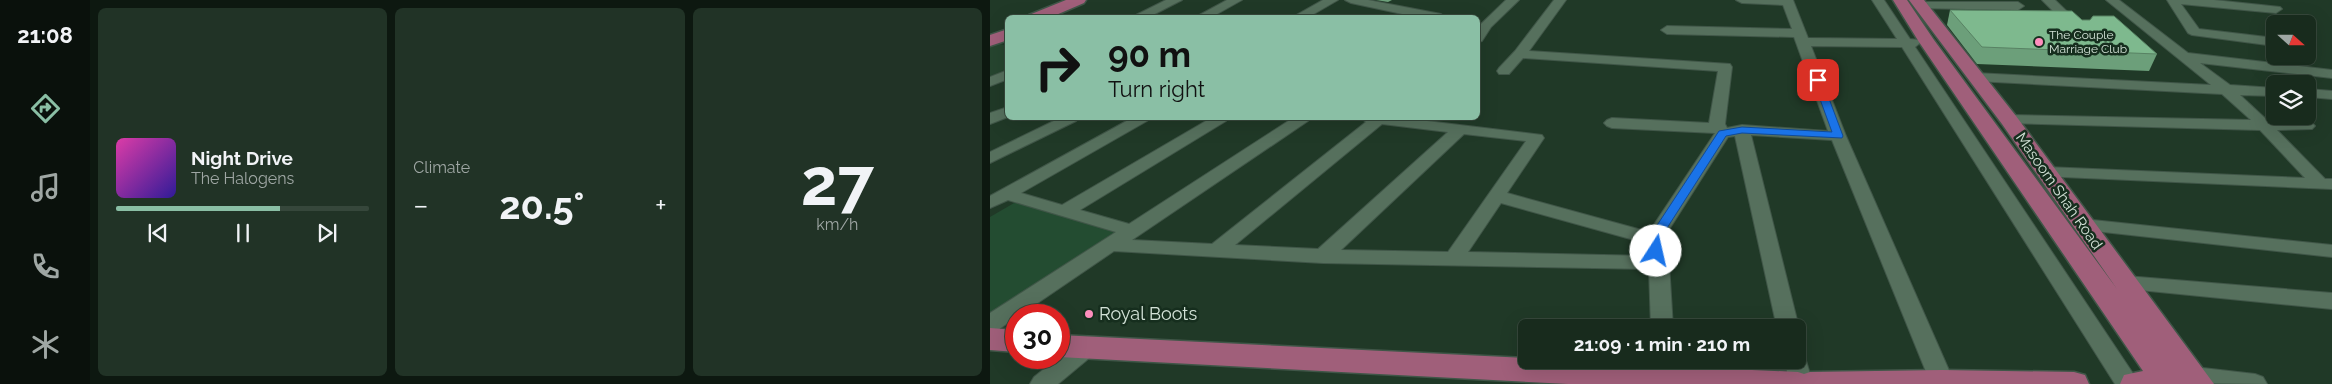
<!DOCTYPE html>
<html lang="en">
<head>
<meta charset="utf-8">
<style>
	body { margin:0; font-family:Raleway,sans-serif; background:#213326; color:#f1f3f6; height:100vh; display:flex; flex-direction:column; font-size:19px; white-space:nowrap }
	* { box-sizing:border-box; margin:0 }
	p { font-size:16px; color:#9fa7a4 }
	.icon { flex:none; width:28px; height:28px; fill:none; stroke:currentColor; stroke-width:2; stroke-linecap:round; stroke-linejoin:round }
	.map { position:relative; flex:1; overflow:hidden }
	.sheet { display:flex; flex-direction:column; gap:8px; padding:8px; background:#0d1810; width:900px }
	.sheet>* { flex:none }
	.hud { position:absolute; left:15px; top:15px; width:475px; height:105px; border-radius:8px; box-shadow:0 5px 20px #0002,0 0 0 1px #36473b; background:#8abfa5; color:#111; overflow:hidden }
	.needle { width:32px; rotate:111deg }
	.controls { position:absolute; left:1276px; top:15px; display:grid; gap:10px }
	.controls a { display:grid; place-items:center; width:50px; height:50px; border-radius:8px; background:#182b1d; box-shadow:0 5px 20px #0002,0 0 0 1px #36473b; font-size:25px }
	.speed { position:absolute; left:15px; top:304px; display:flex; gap:10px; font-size:25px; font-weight:700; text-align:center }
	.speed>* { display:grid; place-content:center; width:65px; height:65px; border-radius:50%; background:#182b1d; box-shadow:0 5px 20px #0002,0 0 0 1px #36473b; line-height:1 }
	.speed .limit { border:8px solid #d22; background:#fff; color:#111 }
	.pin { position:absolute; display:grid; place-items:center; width:42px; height:42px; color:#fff; margin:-21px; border-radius:10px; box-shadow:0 2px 8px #0006 }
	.me { position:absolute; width:55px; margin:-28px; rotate:10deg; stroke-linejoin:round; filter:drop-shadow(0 0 4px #0008) }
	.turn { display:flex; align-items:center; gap:18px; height:105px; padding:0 20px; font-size:22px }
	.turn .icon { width:65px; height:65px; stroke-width:2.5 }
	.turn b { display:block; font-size:35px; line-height:42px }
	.big { font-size:38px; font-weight:700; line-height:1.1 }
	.sheet .card { flex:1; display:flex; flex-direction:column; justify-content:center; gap:8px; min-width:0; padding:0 18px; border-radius:8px; background:#213326 }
	.sheet .dial { align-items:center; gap:0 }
	.dial b { font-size:65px; line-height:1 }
	.song { display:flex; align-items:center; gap:15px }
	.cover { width:60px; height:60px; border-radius:8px; background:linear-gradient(135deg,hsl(320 70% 55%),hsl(250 70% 35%)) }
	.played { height:5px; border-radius:2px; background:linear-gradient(90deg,#8abfa5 65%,#36473b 65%) }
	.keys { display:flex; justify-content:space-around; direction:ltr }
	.heat { display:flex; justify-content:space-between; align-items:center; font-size:28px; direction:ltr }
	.sheet .tiles { flex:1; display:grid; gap:8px; grid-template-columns:repeat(3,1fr) }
	.trip { position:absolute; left:528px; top:319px; width:288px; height:50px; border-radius:8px; background:#182b1d; box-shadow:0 5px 20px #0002,0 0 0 1px #36473b; font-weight:700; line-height:50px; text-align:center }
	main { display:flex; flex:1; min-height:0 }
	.tabs { display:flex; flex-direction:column; width:90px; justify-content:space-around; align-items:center; background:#0a110c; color:#9fa7a4 }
	.tabs .icon { width:35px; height:35px }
	.tabs .selected { color:#8abfa5 }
	.tabs b { font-size:22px; color:#f1f3f6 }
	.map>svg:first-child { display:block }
	.built { fill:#26452f }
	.green { fill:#234c31 }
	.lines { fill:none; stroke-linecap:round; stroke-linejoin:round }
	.minor-casing { stroke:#405648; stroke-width:2 }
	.major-casing { stroke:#405648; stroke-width:3 }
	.minor { fill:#56705d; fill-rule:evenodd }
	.major { fill:#a05f7a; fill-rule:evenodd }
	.wall { fill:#6c9f7a }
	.building { fill:#7eb98e; stroke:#588263 }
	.route { fill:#1a73e8; stroke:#114b97 }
	.poi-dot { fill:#fe8ebd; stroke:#162e1e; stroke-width:2 }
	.labels { text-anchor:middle; stroke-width:5; stroke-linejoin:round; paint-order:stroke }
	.far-poi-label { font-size:12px; fill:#d3e2d7; stroke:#162e1e; text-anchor:start }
	.street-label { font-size:15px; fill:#d3e2d7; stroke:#162e1e }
	.near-poi-label { font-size:18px; fill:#d3e2d7; stroke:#162e1e; text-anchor:start }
</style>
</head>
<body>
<main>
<nav class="tabs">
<b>21:08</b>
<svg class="icon selected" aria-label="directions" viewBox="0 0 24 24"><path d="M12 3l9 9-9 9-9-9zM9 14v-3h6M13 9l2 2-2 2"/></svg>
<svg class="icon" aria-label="music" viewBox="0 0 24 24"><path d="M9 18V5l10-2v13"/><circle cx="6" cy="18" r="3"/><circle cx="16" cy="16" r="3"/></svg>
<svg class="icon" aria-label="phone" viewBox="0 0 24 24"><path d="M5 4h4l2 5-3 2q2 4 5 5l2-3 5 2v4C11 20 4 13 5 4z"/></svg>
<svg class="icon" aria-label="climate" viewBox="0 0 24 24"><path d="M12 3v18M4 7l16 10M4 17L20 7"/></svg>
</nav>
<section class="sheet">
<div class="tiles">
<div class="card">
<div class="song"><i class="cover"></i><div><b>Night Drive</b><p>The Halogens</p></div></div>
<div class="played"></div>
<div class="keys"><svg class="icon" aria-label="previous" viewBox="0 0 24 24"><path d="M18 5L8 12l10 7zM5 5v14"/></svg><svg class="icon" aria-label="pause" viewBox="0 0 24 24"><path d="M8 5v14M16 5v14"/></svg><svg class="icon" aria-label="next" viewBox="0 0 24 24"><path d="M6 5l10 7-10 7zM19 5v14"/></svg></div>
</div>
<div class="card"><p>Climate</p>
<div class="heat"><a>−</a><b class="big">20.5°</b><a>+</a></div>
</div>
<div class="card dial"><b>27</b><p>km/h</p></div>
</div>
</section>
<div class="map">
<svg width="1342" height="384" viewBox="0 0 1342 384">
	<rect width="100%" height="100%" fill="#203927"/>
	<polygon class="built" points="4,42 17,46 17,72 0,80 0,44"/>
	<polygon class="green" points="38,195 149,226 0,317 0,217"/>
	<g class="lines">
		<g class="minor-casing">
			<g id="minor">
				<polygon points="176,0 192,0 157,18 140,18"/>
				<polygon points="237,0 252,0 220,18 204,18"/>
				<polygon points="333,0 348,0 317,18 301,18"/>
				<polygon points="355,0 378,0 451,14 457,18 431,18 361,3"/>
				<polygon points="516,0 529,0 501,27 492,41 488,42 488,29 490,25"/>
				<path d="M 564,0 L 576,0 L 539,51 L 740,64 L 742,67 L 735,124 L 737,128 L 752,125 L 838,131 L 804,37 L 677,34 L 671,30 L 677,26 L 802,29 L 793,5 L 752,3 L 746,0 L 803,0 L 818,38 L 907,39 L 882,0 L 894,0 L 920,39 L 929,40 L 930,43 L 925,47 L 1150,384 L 1125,384 L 912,47 L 821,46 L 856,136 L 965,384 L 941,384 L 842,140 L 761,135 L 809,328 L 806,333 L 806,328 L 787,328 L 745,136 L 738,137 L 673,239 L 679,263 L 683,328 L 661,328 L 659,269 L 333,263 L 124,251 L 30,315 L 26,315 L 26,317 L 8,330 L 0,332 L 0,313 L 126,232 L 18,200 L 0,208 L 0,196 L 142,118 L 160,118 L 157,121 L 31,193 L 72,205 L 221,118 L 238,118 L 236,121 L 90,210 L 139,224 L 303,118 L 320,118 L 318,121 L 142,240 L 222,244 L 376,122 L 371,118 L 412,118 L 552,135 L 554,138 L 517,193 L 659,232 L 725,133 L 622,128 L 617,126 L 614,123 L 617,120 L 622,118 L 719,123 L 728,71 L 533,58 L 519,74 L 509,74 L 507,71 L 509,68 L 525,51 ZM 392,124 L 458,132 L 328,249 L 245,245 ZM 474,134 L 536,141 L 458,252 L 351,250 ZM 511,203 L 655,243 L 658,256 L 478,252 Z"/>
				<polygon points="1052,0 1065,0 1090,24 1092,27 1090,30 1082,30"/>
				<polygon points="1116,0 1129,0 1198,53 1342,70 1342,78 1210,63 1240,85 1285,88 1285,96 1250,95 1278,121 1322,123 1325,126 1322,129 1287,130 1335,179 1342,179 1342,189 1050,176 1048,172 1050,168 1056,167 1315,178 1270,130 1014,123 1011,120 1019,115 1261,120 1232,94 985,81 978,77 985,73 1221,85"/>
				<polygon points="1177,0 1224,0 1290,7 1292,9 1286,13 1191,4 1209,29 1285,38 1285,46 1202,35 1198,33"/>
				<polygon points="930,2 1028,2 1034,6 1028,10 926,8 924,6"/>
				<polygon points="18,70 18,79 0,86 0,77"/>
				<polygon points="1318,89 1342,91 1342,99 1318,97"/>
				<polygon points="18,107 18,117 0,124 0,113"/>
				<polygon points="70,118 89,118 86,121 0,163 0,152"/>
				<polygon points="1093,219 1342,245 1342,257 1086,229 1084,225 1086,221"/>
				<polygon points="1136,276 1342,293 1342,309 1129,288 1126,283 1129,278"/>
				<polygon points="96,339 104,342 107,348 104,354 68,384 40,384 44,377 88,342"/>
				<polygon points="806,351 814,354 823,384 799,384 795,360 806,360"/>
				<polygon points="662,360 684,360 686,384 662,384"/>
				<polygon points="1204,367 1265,374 1273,377 1277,384 1196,383 1192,376 1196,369"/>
			</g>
		</g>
		<g class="major-casing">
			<g id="major">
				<polygon points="76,0 96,0 94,3 59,18 37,18 39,15"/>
				<polygon points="903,0 917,0 944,40 1127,289 1012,124 919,0 934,0 1026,116 1224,384 1130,384 1134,375 1153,371 929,42"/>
				<polygon points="18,29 18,40 0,46 0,35"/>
				<polygon points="0,328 26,330 26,352 0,350"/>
				<polygon points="69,335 536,358 536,360 808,372 814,374 820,372 952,370 1084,372 1095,375 1099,384 578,384 69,357"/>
			</g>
		</g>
		<use href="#minor" class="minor"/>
		<use href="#major" class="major"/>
	</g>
	<g class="wall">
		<polygon points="386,0 402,0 398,2"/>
		<polygon points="960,10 1092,20 1167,54 1159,71 987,64 957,25"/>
	</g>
	<polygon class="building" points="960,10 1082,11 1092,20 1100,20 1103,16 1124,16 1167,54 992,47"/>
	<polygon class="route" points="828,77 832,80 853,136 852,138 752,133 736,136 670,239 673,251 671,254 662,254 658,239 729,131 752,127 842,132 823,80"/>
	<g class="poi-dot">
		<circle cx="1049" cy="42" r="5"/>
		<circle cx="99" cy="314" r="5"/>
	</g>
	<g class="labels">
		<g class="far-poi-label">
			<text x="1059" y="39">The Couple<tspan x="1059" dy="14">Marriage Club</tspan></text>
		</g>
		<g class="street-label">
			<text transform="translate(1069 191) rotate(55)" y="5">Masoom Shah Road</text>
		</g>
		<g class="near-poi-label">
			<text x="109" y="320">Royal Boots</text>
		</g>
	</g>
</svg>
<div class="controls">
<a><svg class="needle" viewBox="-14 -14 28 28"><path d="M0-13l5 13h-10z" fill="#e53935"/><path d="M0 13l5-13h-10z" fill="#9fa7a4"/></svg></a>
<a><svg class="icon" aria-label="layers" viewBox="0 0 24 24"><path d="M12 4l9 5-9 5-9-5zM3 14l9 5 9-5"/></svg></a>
</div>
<div class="speed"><div class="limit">30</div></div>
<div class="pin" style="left:828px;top:80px;background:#d93025"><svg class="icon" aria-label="arrive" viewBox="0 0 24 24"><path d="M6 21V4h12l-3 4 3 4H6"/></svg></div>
<svg class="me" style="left:666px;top:251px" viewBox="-20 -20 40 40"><circle r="19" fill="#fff"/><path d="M0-13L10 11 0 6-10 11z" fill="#1a73e8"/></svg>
<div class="trip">21:09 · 1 min · 210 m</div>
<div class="hud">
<div class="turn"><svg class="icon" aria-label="right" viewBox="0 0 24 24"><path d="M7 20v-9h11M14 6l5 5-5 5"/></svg><div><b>90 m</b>Turn right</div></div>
</div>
</div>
</main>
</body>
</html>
